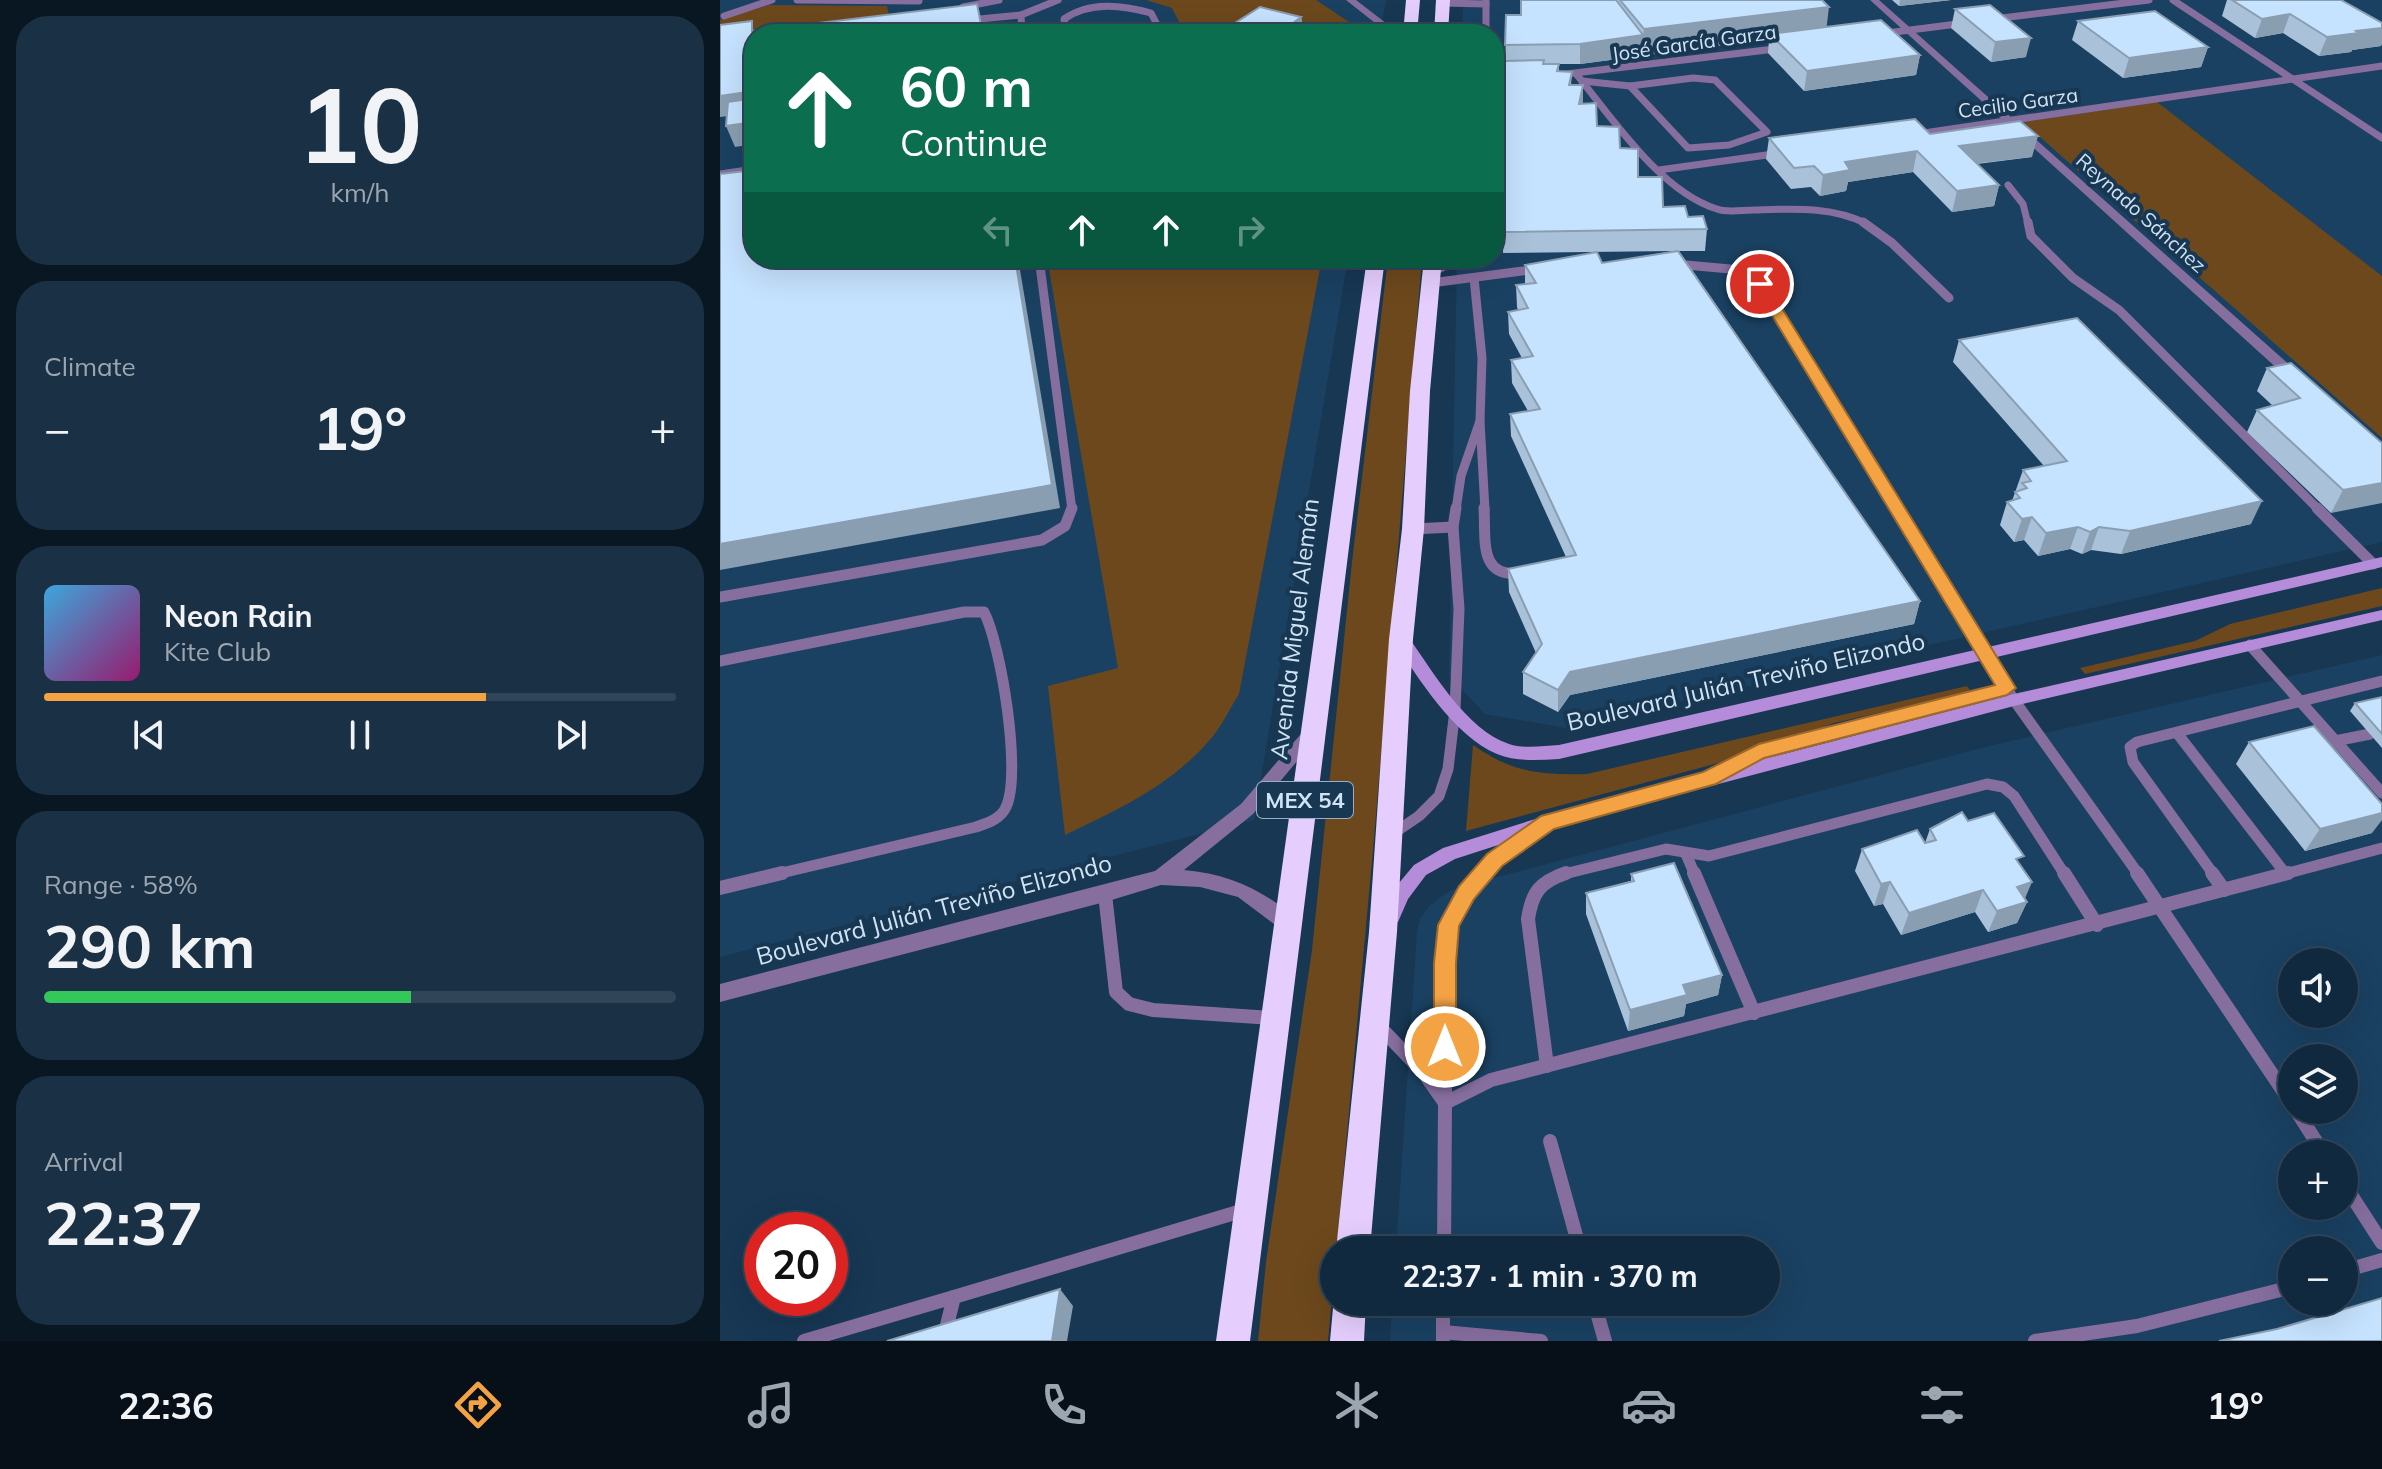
<!DOCTYPE html>
<html lang="en">
<head>
<meta charset="utf-8">
<style>
	body { margin:0; font-family:Mulish,sans-serif; background:#1a3145; color:#f1f3f6; height:100vh; display:flex; flex-direction:column; font-size:30px; white-space:nowrap }
	* { box-sizing:border-box; margin:0 }
	p { font-size:26px; color:#9ca6b0 }
	.icon { flex:none; width:44px; height:44px; fill:none; stroke:currentColor; stroke-width:2; stroke-linecap:round; stroke-linejoin:round }
	.map { position:relative; flex:1; overflow:hidden }
	.side { display:flex; flex-direction:column; gap:16px; padding:16px; background:#091722; width:720px }
	.side>* { flex:none }
	.guide { position:absolute; left:24px; top:24px; width:760px; height:244px; border-radius:32px; box-shadow:0 8px 32px #0002,0 0 0 2px #304558; background:#0b6e4f; color:#fff; overflow:hidden }
	.buttons { position:absolute; left:1558px; top:948px; display:grid; gap:16px }
	.buttons a { display:grid; place-items:center; width:80px; height:80px; border-radius:50%; background:#11293e; box-shadow:0 8px 32px #0002,0 0 0 2px #304558; font-size:40px }
	.speed { position:absolute; left:24px; top:1212px; display:flex; gap:16px; font-size:40px; font-weight:700; text-align:center }
	.speed>* { display:grid; place-content:center; width:104px; height:104px; border-radius:50%; background:#11293e; box-shadow:0 8px 32px #0002,0 0 0 2px #304558; line-height:1 }
	.speed .limit { border:12px solid #d22; background:#fff; color:#111 }
	.pin { position:absolute; display:grid; place-items:center; width:68px; height:68px; color:#fff; margin:-34px; border:4px solid #fff; border-radius:50%; box-shadow:0 2px 8px #0007 }
	.me { position:absolute; width:88px; margin:-44px; rotate:0deg; stroke-linejoin:round; filter:drop-shadow(0 0 6px #0008) }
	.turn { display:flex; align-items:center; gap:28px; height:168px; padding:0 24px; font-size:36px }
	.turn .icon { width:104px; height:104px; stroke-width:2.5 }
	.turn b { display:block; font-size:56px; line-height:68px }
	.lanes { display:flex; align-items:center; height:76px; padding:0 24px; background:#0003; justify-content:center; gap:40px; direction:ltr }
	.lanes .off { opacity:.35 }
	.big { font-size:60px; font-weight:700; line-height:1.1 }
	.side .card { flex:1; display:flex; flex-direction:column; justify-content:center; gap:12px; min-width:0; padding:0 28px; border-radius:32px; background:#1a3145 }
	.side .dial { align-items:center; gap:0 }
	.dial b { font-size:104px; line-height:1 }
	.song { display:flex; align-items:center; gap:24px }
	.cover { width:96px; height:96px; border-radius:12px; background:linear-gradient(135deg,hsl(200 70% 55%),hsl(320 70% 35%)) }
	.played { height:8px; border-radius:4px; background:linear-gradient(90deg,#f4a344 70%,#304558 70%) }
	.keys { display:flex; justify-content:space-around; direction:ltr }
	.heat { display:flex; justify-content:space-between; align-items:center; font-size:44px; direction:ltr }
	.charge { height:12px; border-radius:6px; background:linear-gradient(90deg,#34c759 58%,#304558 0) }
	.trip { position:absolute; left:600px; top:1236px; width:460px; height:80px; border-radius:40px; background:#11293e; box-shadow:0 8px 32px #0002,0 0 0 2px #304558; font-weight:700; line-height:80px; text-align:center }
	.dock { display:flex; height:128px; justify-content:space-around; align-items:center; background:#071019; color:#9ca6b0 }
	.dock .icon { width:56px; height:56px }
	.dock .selected { color:#f4a344 }
	.dock b { font-size:36px; color:#f1f3f6 }
	main { display:flex; flex:1; min-height:0 }
	.map>svg:first-child { display:block }
	.built { fill:#1a4162; fill-rule:evenodd }
	.green { fill:#6d481d }
	.lines { fill:none; stroke-linecap:round; stroke-linejoin:round }
	.lane-far3 { stroke:#866e9e; stroke-width:7 }
	.lane-far2 { stroke:#866e9e; stroke-width:9 }
	.lane-far1 { stroke:#866e9e; stroke-width:11 }
	.lane { stroke:#866e9e; stroke-width:14 }
	.street { fill:#866e9e; fill-rule:evenodd }
	.secondary { fill:#b48cd9; fill-rule:evenodd }
	.highway { fill:#e5cefd; fill-rule:evenodd }
	.wall { fill:#a9c2da }
	.shaded-wall { fill:#8a9eb2 }
	.building { fill:#c5e2fe; stroke:#8a9eb2; stroke-width:2 }
	.route { fill:#f4a344; stroke:#9f6a2c; stroke-width:2 }
	.labels { text-anchor:middle; stroke-width:8; stroke-linejoin:round; paint-order:stroke }
	.far-street-label { font-size:20px; fill:#d0e3f4; stroke:#173753 }
	.shield { fill:#173753; stroke:#98afc4; stroke-width:2 }
	.shield-label { font-size:22px; font-weight:bold; fill:#d0e3f4 }
	.street-label { font-size:24px; fill:#d0e3f4; stroke:#173753 }
</style>
</head>
<body>
<main>
<section class="side">
<div class="card dial"><b>10</b><p>km/h</p></div>
<div class="card"><p>Climate</p>
<div class="heat"><a>−</a><b class="big">19°</b><a>+</a></div>
</div>
<div class="card">
<div class="song"><i class="cover"></i><div><b>Neon Rain</b><p>Kite Club</p></div></div>
<div class="played"></div>
<div class="keys"><svg class="icon" aria-label="previous" viewBox="0 0 24 24"><path d="M18 5L8 12l10 7zM5 5v14"/></svg><svg class="icon" aria-label="pause" viewBox="0 0 24 24"><path d="M8 5v14M16 5v14"/></svg><svg class="icon" aria-label="next" viewBox="0 0 24 24"><path d="M6 5l10 7-10 7zM19 5v14"/></svg></div>
</div>
<div class="card"><p>Range · 58%</p><b class="big">290 km</b><div class="charge"></div></div>
<div class="card"><p>Arrival</p><b class="big">22:37</b></div>
</section>
<div class="map">
<svg width="1662" height="1341" viewBox="0 0 1662 1341">
	<rect width="100%" height="100%" fill="#173753"/>
	<g class="built">
		<polygon points="0,0 666,0 660,34 34,34 34,172 0,176"/>
		<polygon points="743,0 1662,0 1662,542 845,728 765,714 729,676 737,258 774,258 774,34 742,34"/>
		<polygon points="0,184 34,258 628,258 534,820 0,957"/>
		<path d="M 1662,655 L 1662,1341 L 670,1341 L 672,1302 L 1046,1302 L 1046,1250 L 676,1250 L 697,932 L 700,919 L 709,906 L 726,893 L 740,887 L 1265,747 ZM 1572,962 L 1624,962 L 1624,1014 L 1572,1014 ZM 1572,1058 L 1624,1058 L 1624,1110 L 1572,1110 ZM 1572,1154 L 1624,1154 L 1624,1206 L 1572,1206 ZM 1572,1250 L 1624,1250 L 1624,1302 L 1572,1302 Z"/>
	</g>
	<g class="green">
		<polygon points="426,0 596,0 647,34 465,34 452,8"/>
		<polygon points="49,5 167,6 170,22 0,40 0,20"/>
		<polygon points="1437,102 1662,276 1662,438 1303,122"/>
		<path d="M 327,258 L 602,258 L 519,694 C 510,708 503,724 493,736 C 454,784 399,809 345,835 L 328,686 L 398,668 Z"/>
		<polygon points="668,258 702,258 654,839 608,1341 538,1341 546,1262 592,950 632,562"/>
		<polygon points="1662,588 1662,606 1365,674 1360,668 1475,641 1510,624"/>
		<path d="M 1247,686 L 1251,692 L 1114,723 L 1039,752 L 746,831 L 753,745 C 793,773 820,775 867,774 Z"/>
	</g>
	<g class="lines">
		<g class="lane-far3">
			<polyline points="77,0 199,1"/>
			<polyline points="766,0 766,34"/>
			<polyline points="1453,0 1662,138"/>
			<polyline points="723,3 766,4"/>
			<polyline points="243,7 279,0"/>
			<polyline points="4,16 52,0"/>
			<polyline points="1274,19 1429,0"/>
			<polyline points="249,20 301,15"/>
			<polyline points="302,34 301,15 338,0"/>
			<path d="M 346,34 L 344,19 C 370,1 402,5 431,13 L 442,34"/>
			<polyline points="1159,34 1245,23"/>
			<polyline points="774,73 797,74"/>
			<polyline points="838,75 1063,48"/>
			<path d="M 857,75 C 892,118 941,192 997,209 C 1007,213 1022,210 1033,210 C 1072,209 1112,206 1147,224"/>
			<polygon points="973,78 995,80 1047,132 1009,145 968,148 910,86"/>
			<polyline points="862,81 910,86"/>
			<polyline points="1197,134 1662,66"/>
			<polyline points="939,170 1061,153"/>
			<polyline points="0,174 34,169"/>
			<polyline points="1288,185 1303,204 1308,224"/>
		</g>
		<g class="lane-far2">
			<polyline points="1143,222 1172,243 1229,298"/>
			<polyline points="1308,222 1311,236 1353,278 1399,310 1599,510"/>
			<polyline points="319,258 352,510"/>
			<polyline points="955,264 1010,269 1040,284 1178,510"/>
			<polyline points="712,272 740,258"/>
			<polyline points="754,278 762,358 760,421 765,510"/>
			<polyline points="711,283 818,269"/>
			<polyline points="736,510 741,476 760,421"/>
		</g>
		<g class="lane-far1">
			<path d="M 764,508 C 766,540 758,579 802,573"/>
			<polyline points="1177,508 1294,700 1419,875"/>
			<polyline points="1597,508 1653,564"/>
			<polyline points="693,529 733,527"/>
			<polyline points="0,597 322,540 345,526 352,508"/>
			<polyline points="1530,645 1662,793"/>
			<path d="M 0,661 L 244,612 L 264,612 C 281,645 302,774 286,807 C 281,819 267,823 256,827 L 53,875"/>
			<polyline points="1457,733 1565,873"/>
			<polyline points="1615,741 1650,734"/>
			<polyline points="671,835 699,816 719,796 728,769 735,710 739,609 733,527 736,508"/>
			<polyline points="966,854 975,875"/>
			<polyline points="761,875 775,860 821,827"/>
			<polyline points="840,875 946,849 989,856 1267,784 1283,787 1294,796 1345,875"/>
			<polyline points="1494,875 1413,762 1410,747 1417,742 1662,681"/>
			<polyline points="1561,875 1662,848"/>
		</g>
		<g class="lane">
			<polyline points="763,873 746,892 729,925 725,963 725,1103 771,1080 1568,873"/>
			<polyline points="974,873 1034,1013"/>
			<polyline points="1344,873 1377,925"/>
			<polyline points="1417,873 1572,1104"/>
			<polyline points="1492,873 1504,890"/>
			<polyline points="0,888 62,873"/>
			<polyline points="385,894 396,992 409,1004 433,1010 553,1018"/>
			<polyline points="657,1024 704,1073 725,1103 724,1250"/>
			<path d="M 827,1066 L 808,919 C 812,892 820,882 846,873"/>
			<polyline points="1576,1110 1604,1154"/>
			<polyline points="830,1141 860,1250"/>
			<polyline points="1624,1184 1662,1243"/>
			<polyline points="1624,1271 1662,1260"/>
			<polyline points="723,1302 723,1341"/>
			<polyline points="874,1302 885,1341"/>
			<polyline points="723,1332 821,1341"/>
			<polyline points="84,1341 234,1297"/>
			<polyline points="223,1341 234,1297 528,1209"/>
			<polyline points="1315,1341 1417,1326 1572,1287"/>
		</g>
		<g class="street">
			<polygon points="626,0 636,0 680,34 669,34"/>
			<polygon points="1150,0 1159,0 1581,375 1581,381 1571,381"/>
			<path d="M 592,726 L 598,728 L 600,732 L 598,736 L 533,814 L 464,870 C 509,874 541,889 576,918 L 578,924 L 576,930 L 569,932 L 562,930 L 518,897 L 480,887 L 441,885 L 385,902 L 0,1002 L 0,984 L 435,871 L 521,804 L 586,728 Z"/>
		</g>
		<g class="secondary">
			<path d="M 1662,557 L 1662,567 L 839,759 C 818,760 797,762 777,754 C 734,736 697,677 673,639 L 681,633 L 687,635 C 712,670 746,730 789,744 C 804,749 823,746 839,745 Z"/>
			<polygon points="1662,610 1662,620 1294,706 828,829 735,859 706,875 688,899 678,922 671,924 664,922 662,916 674,889 694,865 723,848 828,815 1004,769 1005,761 1039,745 1287,682 1295,688 1287,694 1037,761 1294,694"/>
		</g>
		<g class="highway">
			<polygon points="686,0 700,0 697,34 683,34"/>
			<polygon points="716,0 730,0 728,34 714,34"/>
			<polygon points="647,258 665,258 530,1341 496,1341"/>
			<polygon points="704,258 722,258 710,391 704,529 693,639 677,932 650,1250 616,1250 649,932 669,639 682,529 690,391"/>
			<polygon points="614,1297 614,1302 646,1302 644,1341 610,1341"/>
		</g>
	</g>
	<g class="wall">
		<polygon points="801,0 1102,0 1106,27 1200,55 1196,75 1084,91 1048,53 1049,39 860,64 839,64 839,71 852,72 851,85 877,126 900,148 918,177 943,207 968,217 987,229 985,251 959,251 1200,601 1194,624 850,695 838,712 803,694 803,672 816,653 789,592 788,569 846,557 791,436 790,414 808,411 792,383 791,360 802,358 789,334 788,312 798,310 797,307 796,285 805,284 805,265 882,263 954,251 783,253 786,15 801,15"/>
		<polygon points="1172,0 1231,0 1179,6"/>
		<polygon points="1507,0 1621,0 1662,23 1662,43 1661,46 1632,50 1631,52 1599,56 1563,33 1535,38 1502,16"/>
		<polygon points="1235,9 1306,57 1271,62 1231,28"/>
		<polygon points="581,17 584,33 590,34 513,34 512,25"/>
		<polygon points="1358,21 1488,47 1481,67 1403,78 1352,40"/>
		<polygon points="1210,134 1312,157 1257,164 1279,185 1274,206 1232,212 1193,172 1128,182 1126,191 1100,196 1091,187 1071,189 1046,159 1049,138"/>
		<polygon points="1239,340 1531,524 1401,554 1371,550 1362,554 1350,549 1318,556 1304,540 1294,542 1280,525 1287,502 1292,501 1303,470 1324,466 1233,362"/>
		<polygon points="1547,368 1662,443 1611,513 1527,432 1537,410 1553,406 1537,391"/>
		<polygon points="1662,697 1662,748 1630,711 1635,703"/>
		<polygon points="1529,742 1652,833 1585,851 1516,764"/>
		<polygon points="1248,821 1300,865 1305,899 1307,902 1297,923 1268,932 1255,912 1181,935 1163,904 1154,906 1135,871 1142,849 1205,843 1210,829"/>
		<polygon points="911,874 1002,975 998,995 966,1004 964,1016 908,1031 866,914 866,893 911,881"/>
	</g>
	<g class="shaded-wall">
		<polygon points="1180,0 1231,0 1179,6"/>
		<polygon points="1109,7 1106,32 1050,34 1049,39 860,64 860,44 923,35 924,29"/>
		<polygon points="1570,14 1563,33 1535,38 1542,19"/>
		<polygon points="581,17 584,34 565,29"/>
		<polygon points="1662,28 1662,43 1661,46 1632,50 1631,52 1599,56 1607,37 1636,31"/>
		<polygon points="1311,38 1306,57 1271,62 1275,42"/>
		<polygon points="1488,47 1481,67 1403,78 1409,58"/>
		<polygon points="1200,55 1196,75 1084,91 1087,71"/>
		<polygon points="863,85 863,105 859,104"/>
		<polygon points="34,91 34,113 0,117 0,96"/>
		<polygon points="34,122 34,144 15,147 6,126"/>
		<polygon points="1318,136 1312,157 1234,166 1239,146"/>
		<polygon points="1197,151 1193,172 1128,182 1126,191 1100,196 1103,175 1125,162"/>
		<polygon points="1279,185 1274,206 1232,212 1237,191"/>
		<polygon points="295,258 298,258 340,508 0,570 0,544"/>
		<polygon points="1662,483 1662,503 1611,513 1623,490"/>
		<polygon points="1542,501 1531,524 1401,554 1410,531"/>
		<polygon points="1312,517 1304,540 1294,542 1302,519"/>
		<polygon points="1358,527 1350,549 1318,556 1326,533"/>
		<polygon points="1379,527 1371,550 1362,554 1370,532"/>
		<polygon points="1200,601 1194,624 850,695 838,712 838,690 850,672"/>
		<polygon points="1662,813 1662,820 1652,833 1585,851 1600,829"/>
		<polygon points="1170,882 1163,904 1154,906 1161,884"/>
		<polygon points="1312,882 1303,903 1307,902 1297,923 1268,932 1277,911 1297,887"/>
		<polygon points="1263,890 1255,912 1181,935 1189,913"/>
		<polygon points="1002,975 998,995 966,1004 964,1016 908,1031 910,1010 963,985"/>
		<polygon points="340,1289 353,1306 347,1341 332,1341"/>
	</g>
	<g class="building">
		<polygon points="801,0 896,0 923,35 860,44 785,45 786,15 801,15"/>
		<polygon points="900,0 1102,0 1109,7 924,29"/>
		<polygon points="1512,0 1621,0 1662,23 1662,28 1636,31 1639,33 1607,37 1570,14 1542,19"/>
		<polygon points="257,4 263,34 34,34 34,91 0,96 0,25 32,21 32,31"/>
		<polygon points="1270,5 1311,38 1275,42 1235,9"/>
		<polygon points="540,7 581,17 565,29 590,34 529,34 534,31 512,25"/>
		<polygon points="1435,11 1488,47 1409,58 1358,21"/>
		<polygon points="1161,20 1200,55 1087,71 1050,34"/>
		<polygon points="824,60 823,64 839,64 837,71 852,72 849,85 863,85 859,104 876,103 877,126 899,127 900,148 918,149 918,177 942,177 943,207 965,206 968,217 983,216 987,229 782,232 785,61"/>
		<polygon points="34,98 34,122 6,126 8,102"/>
		<polygon points="1195,119 1210,134 1300,121 1318,136 1239,146 1279,185 1237,191 1197,151 1125,162 1130,170 1103,175 1094,166 1074,168 1049,138"/>
		<polygon points="34,170 34,258 295,258 332,485 0,544 0,174"/>
		<polygon points="958,251 1200,601 850,672 838,690 803,672 822,644 788,569 856,555 790,414 820,409 791,360 813,356 788,312 808,308 796,285 816,283 805,265 877,252 882,263"/>
		<polygon points="1357,318 1542,501 1410,531 1379,527 1370,532 1358,527 1326,533 1312,517 1302,519 1287,502 1300,498 1295,492 1307,488 1302,483 1311,481 1303,470 1347,461 1239,340"/>
		<polygon points="1571,363 1662,443 1662,483 1623,490 1537,410 1580,398 1547,368"/>
		<polygon points="1662,697 1662,734 1635,703"/>
		<polygon points="1594,726 1662,804 1662,813 1600,829 1529,742"/>
		<polygon points="1242,812 1248,821 1274,813 1304,856 1296,859 1312,882 1297,887 1307,902 1277,911 1263,890 1189,913 1170,882 1161,884 1142,849 1197,830 1205,843 1216,840 1210,829"/>
		<polygon points="954,863 1002,975 963,985 967,995 910,1010 866,893 914,881 911,874"/>
		<polygon points="340,1289 332,1341 167,1341"/>
		<polygon points="1662,1298 1662,1341 1499,1341 1557,1329"/>
	</g>
	<polygon class="route" points="1040,280 1047,284 1296,688 1287,695 1044,758 996,784 834,829 782,866 754,899 739,926 736,963 736,1047 733,1055 725,1058 717,1055 714,1047 714,963 718,925 739,886 767,854 821,816 983,772 1039,744 1275,685 1033,284"/>
	<g class="labels">
		<g class="far-street-label">
			<text transform="translate(974 43) rotate(-8)" y="7">José García Garza</text>
			<text transform="translate(1298 103) rotate(-8)" y="7">Cecilio Garza</text>
			<text transform="translate(1421 213) rotate(42)" y="7">Reynado Sánchez</text>
		</g>
		<rect class="shield" x="537" y="782" width="96" height="36" rx="6"/>
		<g class="shield-label">
			<text x="585" y="808">MEX 54</text>
		</g>
		<g class="street-label">
			<text transform="translate(575 629) rotate(-83)" y="8">Avenida Miguel Alemán</text>
			<text transform="translate(1026 682) rotate(-13)" y="8">Boulevard Julián Treviño Elizondo</text>
			<text transform="translate(214 910) rotate(-15)" y="8">Boulevard Julián Treviño Elizondo</text>
		</g>
	</g>
</svg>
<div class="buttons">
<a><svg class="icon" aria-label="sound" viewBox="0 0 24 24"><path d="M4 9h4l5-4v14l-5-4H4zM17 9q2 3 0 6"/></svg></a>
<a><svg class="icon" aria-label="layers" viewBox="0 0 24 24"><path d="M12 4l9 5-9 5-9-5zM3 14l9 5 9-5"/></svg></a>
<a>+</a>
<a>−</a>
</div>
<div class="speed"><div class="limit">20</div></div>
<div class="pin" style="left:1040px;top:284px;background:#d93025"><svg class="icon" aria-label="arrive" viewBox="0 0 24 24"><path d="M6 21V4h12l-3 4 3 4H6"/></svg></div>
<svg class="me" style="left:725px;top:1047px" viewBox="-20 -20 40 40"><circle r="17" fill="#f4a344" stroke="#fff" stroke-width="3"/><path d="M0-11L8 9 0 5-8 9z" fill="#fff"/></svg>
<div class="trip">22:37 · 1 min · 370 m</div>
<div class="guide">
<div class="turn"><svg class="icon" aria-label="ahead" viewBox="0 0 24 24"><path d="M12 20V5M6 11l6-6 6 6"/></svg><div><b>60 m</b>Continue</div></div>
<div class="lanes"><svg class="icon off" aria-label="left" viewBox="0 0 24 24"><path d="M17 20v-9H6M10 6l-5 5 5 5"/></svg><svg class="icon" aria-label="ahead" viewBox="0 0 24 24"><path d="M12 20V5M6 11l6-6 6 6"/></svg><svg class="icon" aria-label="ahead" viewBox="0 0 24 24"><path d="M12 20V5M6 11l6-6 6 6"/></svg><svg class="icon off" aria-label="right" viewBox="0 0 24 24"><path d="M7 20v-9h11M14 6l5 5-5 5"/></svg></div>
</div>
</div>
</main>
<nav class="dock">
<b>22:36</b>
<svg class="icon selected" aria-label="directions" viewBox="0 0 24 24"><path d="M12 3l9 9-9 9-9-9zM9 14v-3h6M13 9l2 2-2 2"/></svg>
<svg class="icon" aria-label="music" viewBox="0 0 24 24"><path d="M9 18V5l10-2v13"/><circle cx="6" cy="18" r="3"/><circle cx="16" cy="16" r="3"/></svg>
<svg class="icon" aria-label="phone" viewBox="0 0 24 24"><path d="M5 4h4l2 5-3 2q2 4 5 5l2-3 5 2v4C11 20 4 13 5 4z"/></svg>
<svg class="icon" aria-label="climate" viewBox="0 0 24 24"><path d="M12 3v18M4 7l16 10M4 17L20 7"/></svg>
<svg class="icon" aria-label="car" viewBox="0 0 24 24"><path d="M5 17H2v-5l4-1 3-4h7l3 4 3 1v5h-3M9 17h6M6 11h13"/><circle cx="7" cy="17" r="2"/><circle cx="17" cy="17" r="2"/></svg>
<svg class="icon" aria-label="filters" viewBox="0 0 24 24"><path d="M4 7h16M4 17h16"/><circle cx="9" cy="7" r="2"/><circle cx="15" cy="17" r="2"/></svg>
<b>19°</b>
</nav>
</body>
</html>
